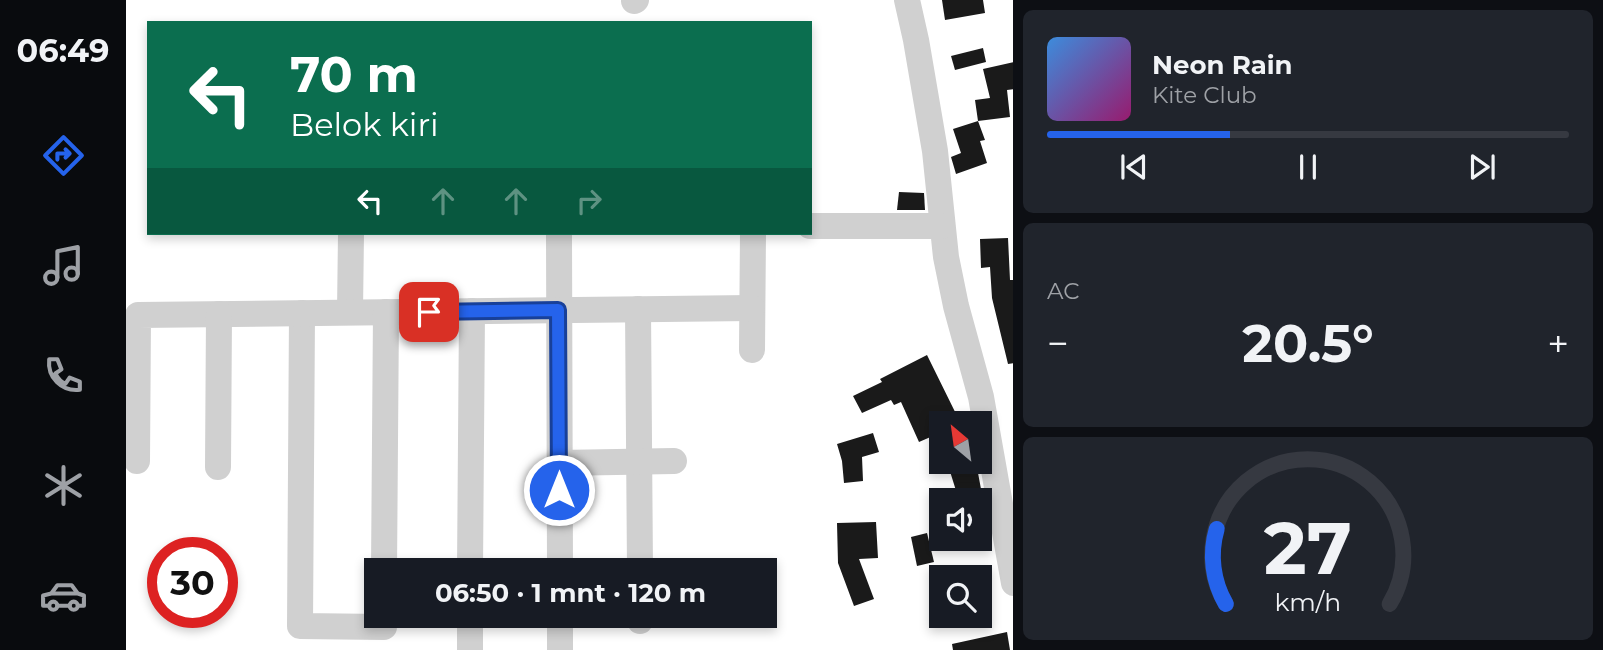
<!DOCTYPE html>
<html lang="id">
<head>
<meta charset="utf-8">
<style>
	body { margin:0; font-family:Montserrat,sans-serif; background:#20242c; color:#f1f3f6; height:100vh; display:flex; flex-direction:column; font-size:26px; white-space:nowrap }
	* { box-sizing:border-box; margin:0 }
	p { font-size:23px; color:#9ea1a6 }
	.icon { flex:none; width:38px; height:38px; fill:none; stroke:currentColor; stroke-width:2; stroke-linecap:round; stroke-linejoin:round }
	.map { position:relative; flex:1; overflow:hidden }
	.details { display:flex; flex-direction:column; gap:10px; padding:10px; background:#0d0f14; width:590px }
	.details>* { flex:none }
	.guide { position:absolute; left:21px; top:21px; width:665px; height:214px; border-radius:0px; box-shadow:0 4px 10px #0003; background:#0b6e4f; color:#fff; overflow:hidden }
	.needle { width:46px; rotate:331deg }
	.fabs { position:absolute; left:803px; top:411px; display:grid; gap:14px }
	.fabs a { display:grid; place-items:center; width:63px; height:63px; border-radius:0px; background:#171b24; box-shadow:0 4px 10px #0003; font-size:35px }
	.speed { position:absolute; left:21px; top:537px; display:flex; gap:14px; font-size:35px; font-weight:700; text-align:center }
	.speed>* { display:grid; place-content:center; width:91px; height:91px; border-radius:50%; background:#171b24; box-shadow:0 4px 10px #0003; line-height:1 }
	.speed .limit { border:10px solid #d22; background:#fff; color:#111 }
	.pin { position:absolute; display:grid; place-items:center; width:60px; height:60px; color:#fff; margin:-30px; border-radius:14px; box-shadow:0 4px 10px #0006 }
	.me { position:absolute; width:77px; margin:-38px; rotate:0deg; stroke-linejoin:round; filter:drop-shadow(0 0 5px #0008) }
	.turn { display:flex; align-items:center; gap:24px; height:147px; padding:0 28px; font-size:32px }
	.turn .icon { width:91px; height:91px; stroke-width:2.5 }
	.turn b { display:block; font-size:49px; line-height:60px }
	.lanes { display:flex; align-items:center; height:66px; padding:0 28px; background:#0003; justify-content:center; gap:35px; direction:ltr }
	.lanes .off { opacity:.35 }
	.big { font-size:52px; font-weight:700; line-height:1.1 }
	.details .tile { flex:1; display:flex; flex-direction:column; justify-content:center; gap:10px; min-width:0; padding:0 24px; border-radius:10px; background:#20242c }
	.details .dial { align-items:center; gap:0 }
	.dial svg { height:182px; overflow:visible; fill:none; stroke:#363941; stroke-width:7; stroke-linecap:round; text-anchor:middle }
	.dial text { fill:#f1f3f6; stroke:none }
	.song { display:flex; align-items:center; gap:21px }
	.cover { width:84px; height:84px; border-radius:10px; background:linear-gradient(135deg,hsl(210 70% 55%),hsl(320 70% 35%)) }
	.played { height:7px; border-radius:4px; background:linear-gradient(90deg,#2563eb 35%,#363941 35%) }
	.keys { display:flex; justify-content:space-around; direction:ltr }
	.heat { display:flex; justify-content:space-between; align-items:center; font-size:38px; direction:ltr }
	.trip { position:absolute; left:238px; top:558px; width:413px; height:70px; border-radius:0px; background:#171b24; box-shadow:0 4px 10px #0003; font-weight:700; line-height:70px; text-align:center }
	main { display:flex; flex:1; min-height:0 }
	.dock { display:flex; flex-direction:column; width:126px; justify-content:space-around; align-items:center; background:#090b0e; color:#9ea1a6 }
	.dock .icon { width:49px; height:49px }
	.dock .selected { color:#2563eb }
	.dock b { font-size:32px; color:#f1f3f6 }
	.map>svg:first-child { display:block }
	.building { fill:#1a1a1a }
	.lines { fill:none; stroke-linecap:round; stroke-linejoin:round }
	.minor { stroke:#d0d0d0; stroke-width:26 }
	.route-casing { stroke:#184099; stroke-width:18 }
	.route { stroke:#2563eb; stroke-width:12 }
</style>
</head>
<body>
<main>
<nav class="dock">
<b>06:49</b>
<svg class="icon selected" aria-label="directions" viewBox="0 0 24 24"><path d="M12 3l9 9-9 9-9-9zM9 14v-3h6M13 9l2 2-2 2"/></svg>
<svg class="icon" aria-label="music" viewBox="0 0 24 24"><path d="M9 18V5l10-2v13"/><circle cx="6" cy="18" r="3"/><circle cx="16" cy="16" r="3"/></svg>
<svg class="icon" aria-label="phone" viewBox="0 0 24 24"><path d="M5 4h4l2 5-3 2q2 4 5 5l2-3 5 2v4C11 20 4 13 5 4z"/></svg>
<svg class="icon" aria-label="climate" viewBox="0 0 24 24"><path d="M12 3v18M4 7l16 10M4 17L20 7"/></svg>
<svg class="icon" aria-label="car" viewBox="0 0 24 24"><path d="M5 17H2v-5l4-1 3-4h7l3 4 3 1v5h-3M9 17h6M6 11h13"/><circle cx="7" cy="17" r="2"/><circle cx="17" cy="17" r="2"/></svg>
</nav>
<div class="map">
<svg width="888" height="650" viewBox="0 0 888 650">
	<rect width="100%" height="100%" fill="#fff"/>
	<g class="building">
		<polygon points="816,0 857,0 859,13 819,20"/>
		<polygon points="857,48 860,62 829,70 825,56"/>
		<polygon points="888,62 888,89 881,90 884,117 852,121 849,100 864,98 857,69"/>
		<polygon points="852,121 859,140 854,141 861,163 830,174 825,157 835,153 827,129"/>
		<polygon points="773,192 798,193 799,210 771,210"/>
		<polygon points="882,238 884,280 888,280 888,363 882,364 866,298 864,267 855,268 854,239"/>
		<polygon points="801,355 835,424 816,424 816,432 793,442 775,402 768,405 765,400 736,413 727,396 756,382 754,379"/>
		<polygon points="747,433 753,452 736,457 737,481 718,483 716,461 711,444"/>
		<polygon points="821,462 850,462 857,500 833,500"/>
		<polygon points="750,522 752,558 733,559 748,599 728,606 712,563 711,523"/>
		<polygon points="801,533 808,562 791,566 785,537"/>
		<polygon points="881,632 884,650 827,650 826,644"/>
	</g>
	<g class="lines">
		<g class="minor">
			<polyline points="781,0 790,40 809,151 820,257 830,306 855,397 888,583"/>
			<polyline points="508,1 510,0"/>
			<polyline points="684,226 816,226"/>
			<polyline points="433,233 434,570"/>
			<polyline points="512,309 514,570"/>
			<polyline points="224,312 225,233"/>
			<polyline points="176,313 174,626 258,627"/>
			<polyline points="626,350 627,233"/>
			<polyline points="11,461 12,315 626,308"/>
			<polyline points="433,463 548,461"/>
			<polyline points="92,467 93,314"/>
			<polyline points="258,570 260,312"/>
			<polyline points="344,570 346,311"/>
			<polyline points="434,616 434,650"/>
			<polyline points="514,616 514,621"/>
			<polyline points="344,650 344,616"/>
		</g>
	</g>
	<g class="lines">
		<g class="route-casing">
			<polyline id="route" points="303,312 432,310 433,490"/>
		</g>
		<use href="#route" class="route"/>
	</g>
</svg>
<div class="fabs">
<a><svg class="needle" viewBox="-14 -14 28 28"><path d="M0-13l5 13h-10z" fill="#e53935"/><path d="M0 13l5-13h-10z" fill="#9ea1a6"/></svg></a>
<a><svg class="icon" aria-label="sound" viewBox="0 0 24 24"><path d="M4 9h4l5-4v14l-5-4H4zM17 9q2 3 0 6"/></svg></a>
<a><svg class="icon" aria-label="search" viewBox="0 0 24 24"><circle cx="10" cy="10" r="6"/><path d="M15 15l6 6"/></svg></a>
</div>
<div class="speed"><div class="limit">30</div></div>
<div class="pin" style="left:303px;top:312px;background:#d93025"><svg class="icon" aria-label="arrive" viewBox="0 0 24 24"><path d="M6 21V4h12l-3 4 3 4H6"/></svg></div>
<svg class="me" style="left:433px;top:490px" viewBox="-20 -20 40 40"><circle r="17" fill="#2563eb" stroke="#fff" stroke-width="3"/><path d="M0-11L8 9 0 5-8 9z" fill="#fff"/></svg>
<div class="trip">06:50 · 1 mnt · 120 m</div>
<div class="guide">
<div class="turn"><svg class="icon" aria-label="left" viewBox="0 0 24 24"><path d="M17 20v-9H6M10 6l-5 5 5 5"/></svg><div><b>70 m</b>Belok kiri</div></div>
<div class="lanes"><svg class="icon" aria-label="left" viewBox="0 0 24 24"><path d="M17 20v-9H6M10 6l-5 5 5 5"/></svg><svg class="icon off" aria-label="ahead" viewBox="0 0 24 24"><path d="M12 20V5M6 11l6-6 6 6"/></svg><svg class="icon off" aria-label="ahead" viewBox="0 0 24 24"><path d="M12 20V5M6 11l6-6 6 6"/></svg><svg class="icon off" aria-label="right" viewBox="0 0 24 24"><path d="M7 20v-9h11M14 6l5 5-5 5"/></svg></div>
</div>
</div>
<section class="details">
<div class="tile">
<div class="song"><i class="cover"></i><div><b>Neon Rain</b><p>Kite Club</p></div></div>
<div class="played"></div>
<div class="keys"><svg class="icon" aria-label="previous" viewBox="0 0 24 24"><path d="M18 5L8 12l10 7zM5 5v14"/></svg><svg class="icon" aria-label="pause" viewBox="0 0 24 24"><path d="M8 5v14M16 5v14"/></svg><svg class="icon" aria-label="next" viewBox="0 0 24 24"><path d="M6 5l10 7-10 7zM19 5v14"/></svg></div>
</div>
<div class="tile"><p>AC</p>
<div class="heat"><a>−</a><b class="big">20.5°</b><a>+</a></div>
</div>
<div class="tile dial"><svg viewBox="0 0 100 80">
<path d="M14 69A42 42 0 1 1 86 69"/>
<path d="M14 69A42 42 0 0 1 10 36" stroke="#2563eb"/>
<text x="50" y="56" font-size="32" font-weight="700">27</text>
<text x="50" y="72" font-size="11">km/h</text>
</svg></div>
</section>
</main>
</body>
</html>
